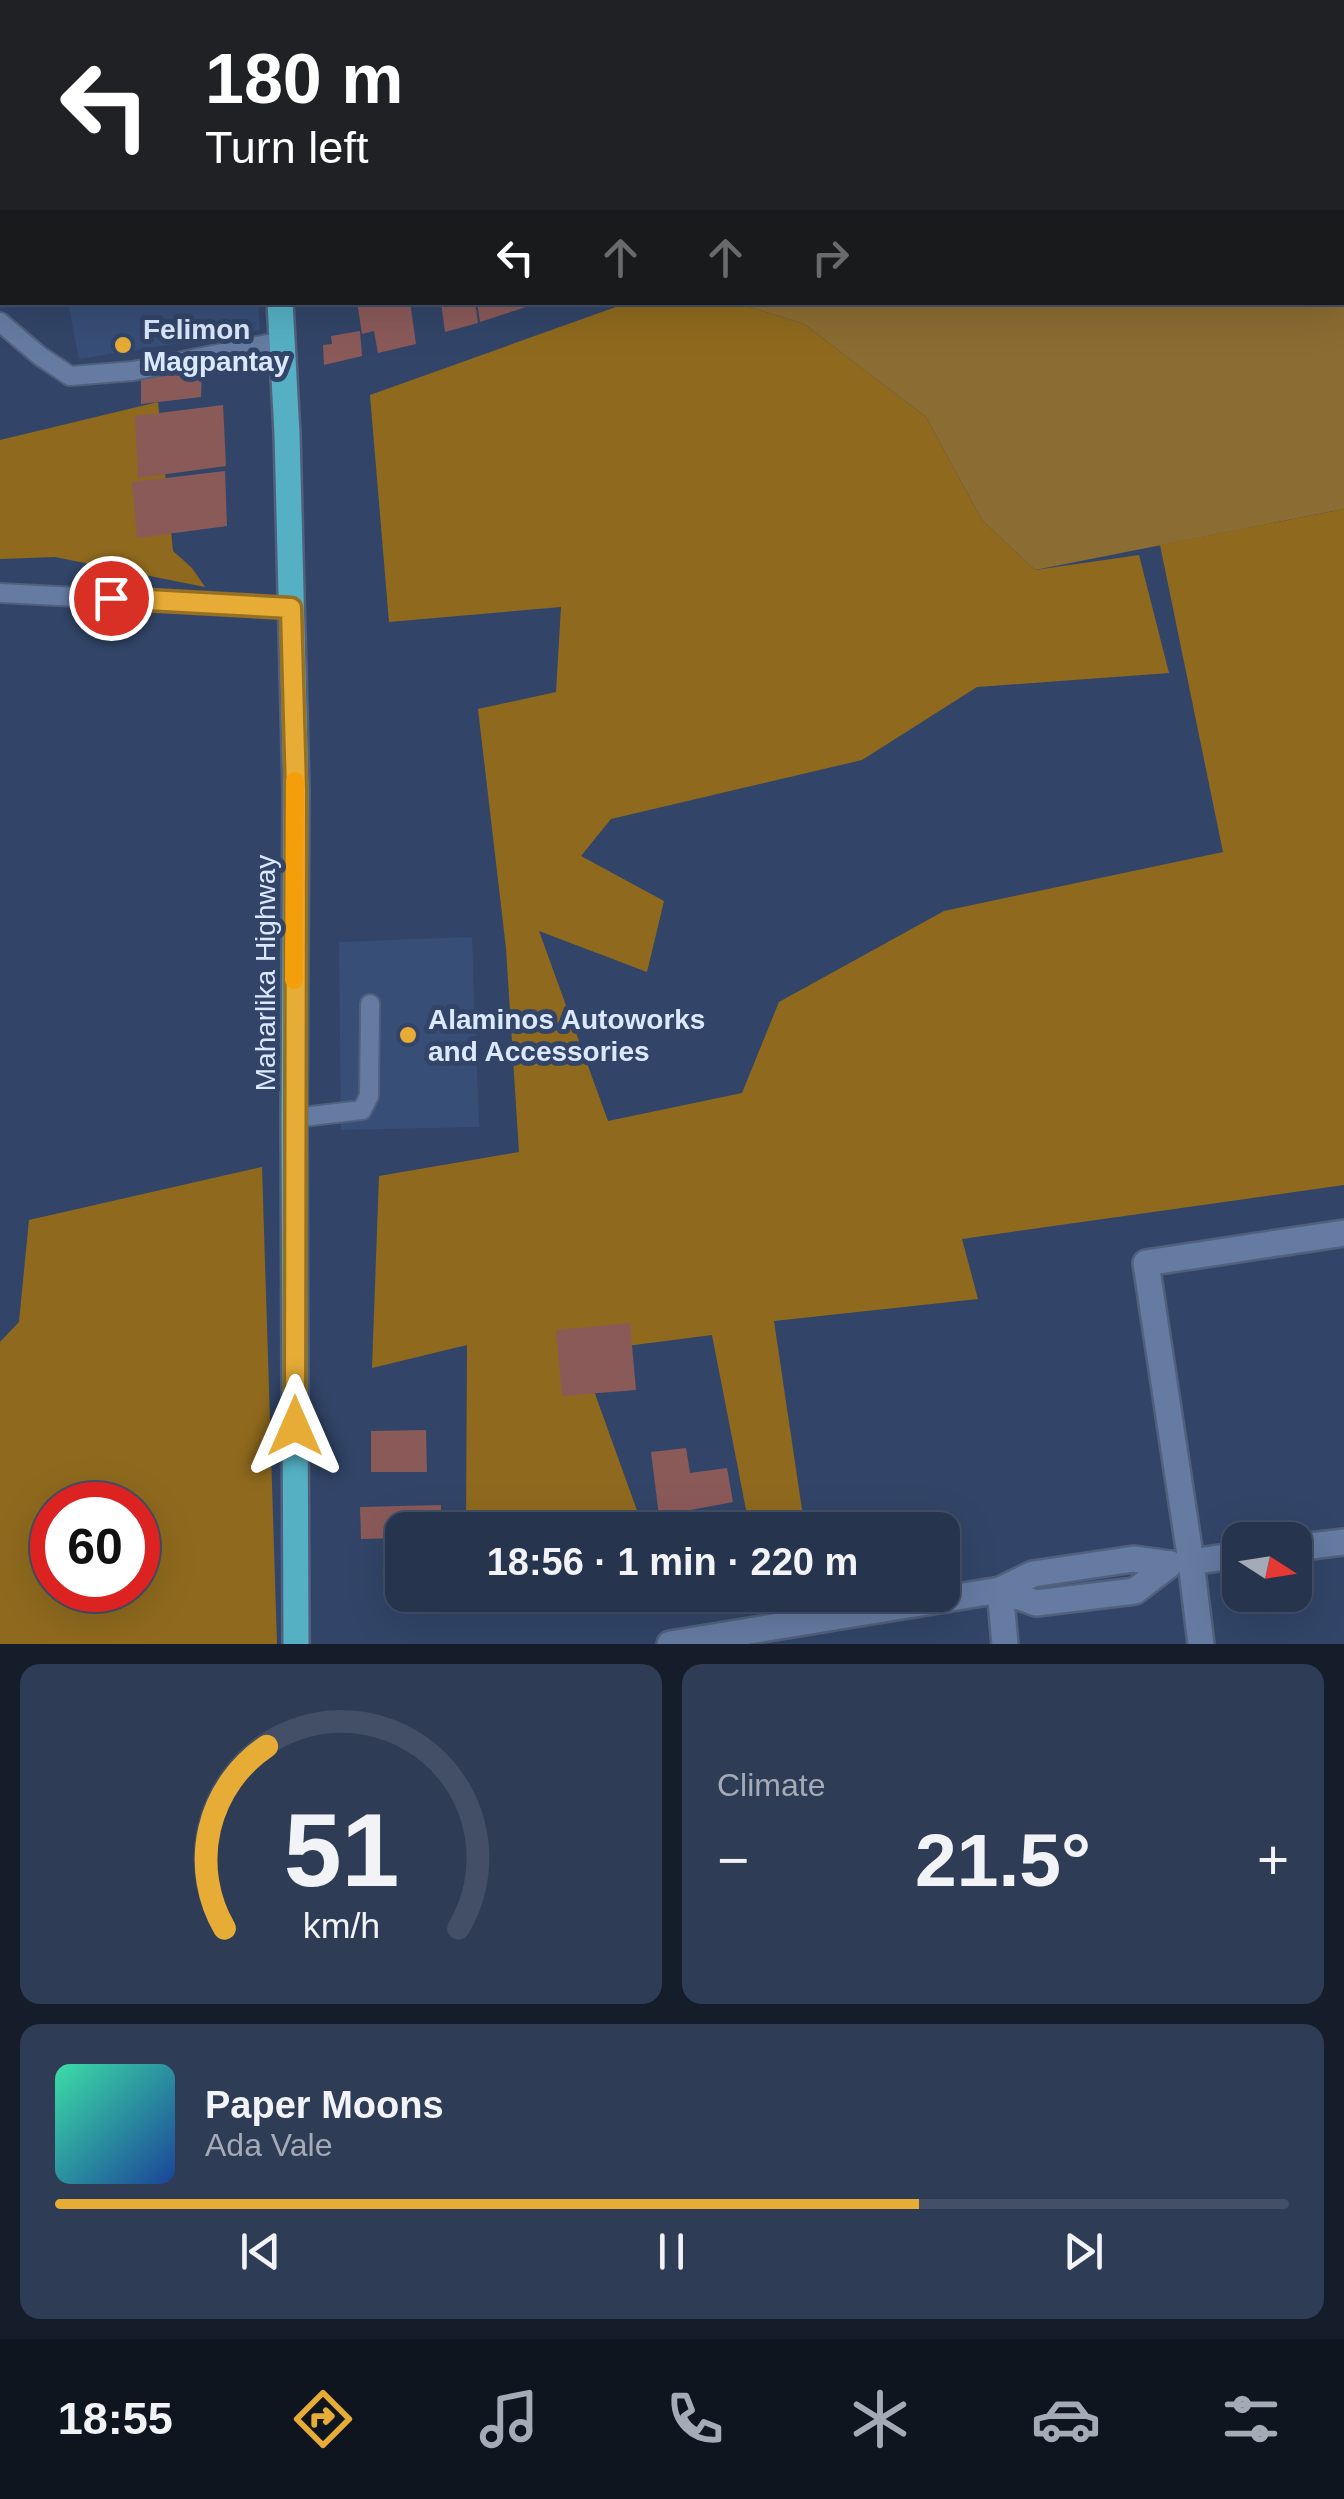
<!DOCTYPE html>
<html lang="en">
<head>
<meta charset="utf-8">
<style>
	body { margin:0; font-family:Arial,sans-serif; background:#2e3c55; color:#f1f3f6; height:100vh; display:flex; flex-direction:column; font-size:38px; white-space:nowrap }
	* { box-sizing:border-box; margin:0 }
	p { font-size:32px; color:#a4aab6 }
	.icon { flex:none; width:55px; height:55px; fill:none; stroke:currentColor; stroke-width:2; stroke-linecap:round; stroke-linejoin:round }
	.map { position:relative; height:1644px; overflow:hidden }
	.side { display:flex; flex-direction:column; gap:20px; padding:20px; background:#151d2b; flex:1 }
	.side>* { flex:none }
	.banner { position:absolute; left:0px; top:0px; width:1345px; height:305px; box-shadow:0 10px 40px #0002,0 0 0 2px #424f66; background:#202124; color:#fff; overflow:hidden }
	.needle { width:65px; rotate:102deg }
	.buttons { position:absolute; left:1222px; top:1522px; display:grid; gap:20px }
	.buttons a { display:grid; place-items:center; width:90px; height:90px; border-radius:20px; background:#26344e; box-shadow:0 10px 40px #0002,0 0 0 2px #424f66; font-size:50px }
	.speed { position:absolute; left:30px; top:1482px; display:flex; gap:20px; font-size:50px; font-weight:700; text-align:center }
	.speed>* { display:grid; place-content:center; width:130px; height:130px; border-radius:50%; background:#26344e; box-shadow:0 10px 40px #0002,0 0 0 2px #424f66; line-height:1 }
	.speed .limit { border:15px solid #d22; background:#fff; color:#111 }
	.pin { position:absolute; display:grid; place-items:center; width:85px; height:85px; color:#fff; margin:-42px; border:5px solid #fff; border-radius:50%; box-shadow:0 2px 10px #0007 }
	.me { position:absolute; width:110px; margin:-55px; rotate:0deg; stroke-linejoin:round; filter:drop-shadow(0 0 8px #0008) }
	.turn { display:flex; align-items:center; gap:35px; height:210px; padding:0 40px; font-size:45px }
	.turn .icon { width:130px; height:130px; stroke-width:2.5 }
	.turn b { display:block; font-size:70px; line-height:85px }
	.lanes { display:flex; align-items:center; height:95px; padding:0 40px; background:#0003; justify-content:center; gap:50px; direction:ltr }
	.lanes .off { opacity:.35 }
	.big { font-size:75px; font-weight:700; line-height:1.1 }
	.side .card { flex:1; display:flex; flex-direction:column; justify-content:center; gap:15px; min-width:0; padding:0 35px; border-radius:20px; background:#2e3c55 }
	.side .dial { align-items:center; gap:0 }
	.dial svg { height:260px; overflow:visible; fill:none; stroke:#424f66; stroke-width:7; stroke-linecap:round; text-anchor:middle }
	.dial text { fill:#f1f3f6; stroke:none }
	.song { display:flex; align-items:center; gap:30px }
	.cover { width:120px; height:120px; border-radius:15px; background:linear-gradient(135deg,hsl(160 70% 55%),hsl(220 70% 35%)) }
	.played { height:10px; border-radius:5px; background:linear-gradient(90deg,#e6ac36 70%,#424f66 70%) }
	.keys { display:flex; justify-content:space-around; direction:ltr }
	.heat { display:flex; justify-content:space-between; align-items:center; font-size:55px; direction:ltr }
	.side .tiles { flex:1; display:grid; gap:20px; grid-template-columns:1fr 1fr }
	.card:last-child { grid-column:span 2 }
	.trip { position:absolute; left:385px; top:1512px; width:575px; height:100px; border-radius:20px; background:#26344e; box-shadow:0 10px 40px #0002,0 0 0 2px #424f66; font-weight:700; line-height:100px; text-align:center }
	.tabs { display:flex; height:160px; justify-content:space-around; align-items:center; background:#0f151f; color:#a4aab6 }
	.tabs .icon { width:70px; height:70px }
	.tabs .selected { color:#e6ac36 }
	.tabs b { font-size:45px; color:#f1f3f6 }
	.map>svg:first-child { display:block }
	.built { fill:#374e77 }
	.green { fill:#8b6c32 }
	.forest { fill:#8f6a1e; fill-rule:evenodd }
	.building { fill:#8a5a59 }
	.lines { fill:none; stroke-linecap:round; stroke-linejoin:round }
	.service-casing { stroke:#50607d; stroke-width:22 }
	.minor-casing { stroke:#50607d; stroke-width:30 }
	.primary-casing { stroke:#50607d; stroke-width:30 }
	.service { stroke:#657ba1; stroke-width:18 }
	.minor { stroke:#657ba1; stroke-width:25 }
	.primary { stroke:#55b0c4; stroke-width:25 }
	.route-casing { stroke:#967023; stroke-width:25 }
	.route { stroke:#e6ac36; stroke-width:18 }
	.slow { stroke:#f59e0b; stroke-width:18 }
	.poi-dot { fill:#e6ac36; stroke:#324568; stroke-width:4 }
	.labels { text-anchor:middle; stroke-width:10; stroke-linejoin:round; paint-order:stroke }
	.poi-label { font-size:28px; font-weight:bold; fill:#dce8fe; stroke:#324568; text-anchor:start }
	.street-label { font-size:28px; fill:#dce8fe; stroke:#324568 }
</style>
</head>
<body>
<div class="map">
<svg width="1344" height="1644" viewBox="0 0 1344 1644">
	<rect width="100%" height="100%" fill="#324568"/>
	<g class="built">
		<polygon points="68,303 258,303 260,330 79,359"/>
		<polygon points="472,937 479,1127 341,1130 339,942"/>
	</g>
	<polygon class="green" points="935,0 1344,0 1344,509 1035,570 982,520 926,417 804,324 737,303 1342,302 1342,2 936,2"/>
	<g class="forest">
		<polygon points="546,0 935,0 936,2 546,2"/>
		<polygon points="627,303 737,303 804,324 926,417 982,520 1035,570 1139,555 1169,673 977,687 862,760 611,819 581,856 664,901 647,972 539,931 608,1121 742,1093 779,1002 944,911 1223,852 1160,545 1344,509 1344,1185 962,1239 978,1299 774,1321 805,1530 750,1530 712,1335 580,1352 644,1530 466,1530 467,1345 372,1368 379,1176 519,1152 506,948 478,709 556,692 561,607 389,622 370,395"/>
		<polygon points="158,402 173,551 192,568 205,587 55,557 0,559 0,440"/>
		<path d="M 262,1167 L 277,1644 L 0,1644 L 0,1342 L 19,1322 L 29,1220 ZM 52,1505 L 138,1505 L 138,1590 L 52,1590 Z"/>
	</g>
	<g class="building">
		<polygon points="357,302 410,302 416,344 378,353 374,331 362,334"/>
		<polygon points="441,302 475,302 478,323 445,332"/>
		<polygon points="477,302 525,302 526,307 480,322"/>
		<polygon points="360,331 362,356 324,365 323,345 332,344 331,336"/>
		<polygon points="202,371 201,397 141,404 141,379"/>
		<polygon points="223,405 226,466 138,478 135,416"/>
		<polygon points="225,471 227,526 137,538 132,482"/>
		<polygon points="630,1323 636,1390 562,1396 556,1330"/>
		<polygon points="426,1430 427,1472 371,1472 371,1431"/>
		<polygon points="686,1448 690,1473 727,1468 733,1502 659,1516 651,1452"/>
		<polygon points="441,1505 442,1530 402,1530 402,1538 361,1539 360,1507"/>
	</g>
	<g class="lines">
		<g class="service-casing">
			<g id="service">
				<polyline points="0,322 40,356 70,376 133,371 282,341"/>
				<polyline points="0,593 291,608"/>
				<polyline points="294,1118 362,1110 369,1096 370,1004"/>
			</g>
		</g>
		<g class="minor-casing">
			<g id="minor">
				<polyline points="1295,1548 1344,1542"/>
				<polyline points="1191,1562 1240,1555"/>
				<polyline points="1000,1590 1036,1603 1135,1591 1170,1564"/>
				<polyline points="1000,1590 1005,1644"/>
				<polyline points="670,1644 1000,1590 1033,1574 1134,1559 1170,1564"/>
				<polyline points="1201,1644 1191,1562 1146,1263 1344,1233"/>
			</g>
		</g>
		<g class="primary-casing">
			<g id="primary">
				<polyline points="266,0 266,2"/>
				<polyline points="280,302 287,434 296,791 294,1118 296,1644"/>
			</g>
		</g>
		<use href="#service" class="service"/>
		<use href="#minor" class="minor"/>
		<use href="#primary" class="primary"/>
	</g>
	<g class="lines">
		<g class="route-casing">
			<polyline id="route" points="111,598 291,608 296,791 295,1426"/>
		</g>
		<use href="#route" class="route"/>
		<polyline class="slow" points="294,980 295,781"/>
	</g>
	<g class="poi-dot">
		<circle cx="123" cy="345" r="10"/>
		<circle cx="408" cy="1035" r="10"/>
	</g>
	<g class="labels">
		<g class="poi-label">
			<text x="143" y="339">Felimon<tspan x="143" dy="32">Magpantay</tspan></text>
			<text x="428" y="1029">Alaminos Autoworks<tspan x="428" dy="32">and Accessories</tspan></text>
		</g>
		<g class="street-label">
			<text transform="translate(265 973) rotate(-90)" y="10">Maharlika Highway</text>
		</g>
	</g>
</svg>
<div class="buttons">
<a><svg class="needle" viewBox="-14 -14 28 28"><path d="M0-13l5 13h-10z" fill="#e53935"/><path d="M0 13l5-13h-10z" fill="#a4aab6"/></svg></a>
</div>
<div class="speed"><div class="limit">60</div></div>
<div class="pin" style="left:111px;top:598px;background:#d93025"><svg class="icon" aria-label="arrive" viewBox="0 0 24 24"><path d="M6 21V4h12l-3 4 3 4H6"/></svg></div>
<svg class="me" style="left:295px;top:1426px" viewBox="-20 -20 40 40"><path d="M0-17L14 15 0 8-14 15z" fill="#e6ac36" stroke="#fff" stroke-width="4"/></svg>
<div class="trip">18:56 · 1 min · 220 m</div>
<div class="banner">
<div class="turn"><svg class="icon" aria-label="left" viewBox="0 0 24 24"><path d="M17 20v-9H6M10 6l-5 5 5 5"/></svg><div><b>180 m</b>Turn left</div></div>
<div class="lanes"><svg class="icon" aria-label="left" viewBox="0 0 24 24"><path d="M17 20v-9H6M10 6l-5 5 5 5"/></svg><svg class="icon off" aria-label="ahead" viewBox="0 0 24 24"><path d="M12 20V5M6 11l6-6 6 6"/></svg><svg class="icon off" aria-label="ahead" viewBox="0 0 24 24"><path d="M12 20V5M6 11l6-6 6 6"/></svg><svg class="icon off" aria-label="right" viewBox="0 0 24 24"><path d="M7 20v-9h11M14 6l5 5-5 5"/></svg></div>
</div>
</div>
<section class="side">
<div class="tiles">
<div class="card dial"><svg viewBox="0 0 100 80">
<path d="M14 69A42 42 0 1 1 86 69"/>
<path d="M14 69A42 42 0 0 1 27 13" stroke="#e6ac36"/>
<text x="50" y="56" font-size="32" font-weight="700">51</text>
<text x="50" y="72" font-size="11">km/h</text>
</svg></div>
<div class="card"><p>Climate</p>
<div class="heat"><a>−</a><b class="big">21.5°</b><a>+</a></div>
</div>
<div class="card">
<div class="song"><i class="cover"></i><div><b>Paper Moons</b><p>Ada Vale</p></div></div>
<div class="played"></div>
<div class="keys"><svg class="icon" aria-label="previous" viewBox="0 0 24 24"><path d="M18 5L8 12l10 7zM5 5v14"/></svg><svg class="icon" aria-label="pause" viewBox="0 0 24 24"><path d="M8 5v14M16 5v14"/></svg><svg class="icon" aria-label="next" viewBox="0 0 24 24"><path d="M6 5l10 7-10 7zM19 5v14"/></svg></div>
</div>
</div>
</section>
<nav class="tabs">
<b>18:55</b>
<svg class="icon selected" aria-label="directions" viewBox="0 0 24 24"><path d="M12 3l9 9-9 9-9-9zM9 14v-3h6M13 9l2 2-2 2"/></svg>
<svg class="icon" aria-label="music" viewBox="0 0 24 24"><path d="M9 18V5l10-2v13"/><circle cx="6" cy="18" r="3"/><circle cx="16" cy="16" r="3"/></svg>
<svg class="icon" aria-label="phone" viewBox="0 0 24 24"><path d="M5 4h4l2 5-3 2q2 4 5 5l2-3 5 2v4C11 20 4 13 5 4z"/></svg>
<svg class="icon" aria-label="climate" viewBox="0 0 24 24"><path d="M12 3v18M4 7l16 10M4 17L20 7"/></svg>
<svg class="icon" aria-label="car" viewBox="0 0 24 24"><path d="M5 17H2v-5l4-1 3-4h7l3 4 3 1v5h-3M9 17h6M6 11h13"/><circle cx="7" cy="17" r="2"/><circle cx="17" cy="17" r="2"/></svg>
<svg class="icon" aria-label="filters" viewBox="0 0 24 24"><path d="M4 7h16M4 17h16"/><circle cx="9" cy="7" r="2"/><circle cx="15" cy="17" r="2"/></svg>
</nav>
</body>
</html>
